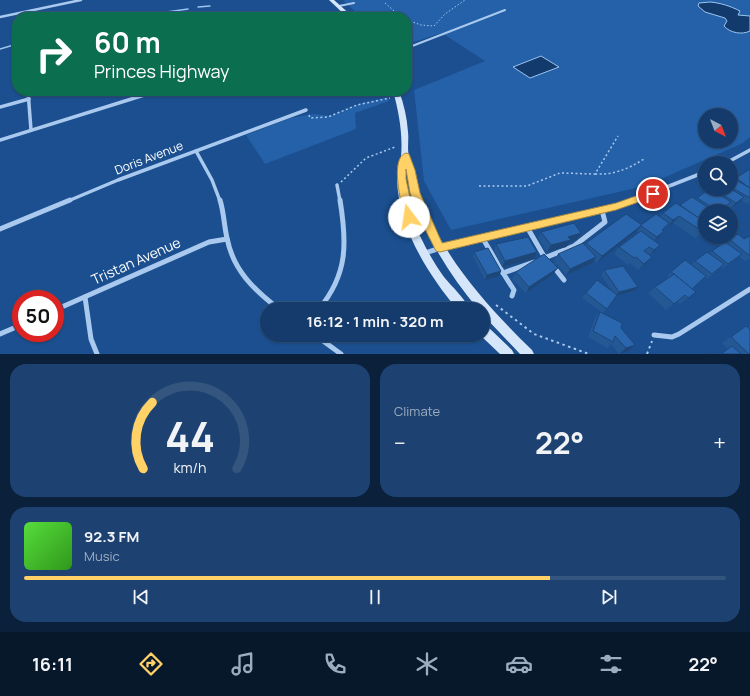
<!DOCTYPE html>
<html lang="en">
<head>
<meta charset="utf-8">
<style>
	body { margin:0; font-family:Manrope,sans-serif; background:#1d4271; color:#f1f3f6; height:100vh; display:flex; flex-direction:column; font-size:15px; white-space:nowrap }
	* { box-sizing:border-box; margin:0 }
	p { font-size:13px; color:#9dadc1 }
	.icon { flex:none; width:22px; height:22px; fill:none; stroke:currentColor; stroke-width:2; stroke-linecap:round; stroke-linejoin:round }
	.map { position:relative; height:354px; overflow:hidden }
	.details { display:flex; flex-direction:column; gap:10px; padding:10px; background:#0b203b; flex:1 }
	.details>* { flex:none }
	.hud { position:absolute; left:12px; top:12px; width:400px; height:84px; border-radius:16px; box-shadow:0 1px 3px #0004,0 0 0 1px #33557e; background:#0b6e4f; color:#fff; overflow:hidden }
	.needle { width:26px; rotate:138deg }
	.tools { position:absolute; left:698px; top:108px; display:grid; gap:8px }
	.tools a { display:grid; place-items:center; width:40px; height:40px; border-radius:50%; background:#143b6b; box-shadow:0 1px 3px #0004,0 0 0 1px #33557e; font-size:20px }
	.speed { position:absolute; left:12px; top:290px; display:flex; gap:8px; font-size:20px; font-weight:700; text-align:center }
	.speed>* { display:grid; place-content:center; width:52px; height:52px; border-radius:50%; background:#143b6b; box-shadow:0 1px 3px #0004,0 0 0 1px #33557e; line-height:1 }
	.speed .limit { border:6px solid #d22; background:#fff; color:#111 }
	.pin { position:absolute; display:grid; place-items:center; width:34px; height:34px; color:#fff; margin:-17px; border:2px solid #fff; border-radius:50%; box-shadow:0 1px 4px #0007 }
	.me { position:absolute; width:44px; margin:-22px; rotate:346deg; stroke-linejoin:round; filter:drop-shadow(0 0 3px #0008) }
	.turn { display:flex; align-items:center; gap:14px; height:84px; padding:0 16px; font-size:18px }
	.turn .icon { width:52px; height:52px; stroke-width:2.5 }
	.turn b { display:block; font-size:28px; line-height:34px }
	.big { font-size:30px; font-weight:700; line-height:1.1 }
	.details .card { flex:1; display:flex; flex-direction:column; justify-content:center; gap:6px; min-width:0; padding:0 14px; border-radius:16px; background:#1d4271 }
	.details .dial { align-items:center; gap:0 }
	.dial svg { height:104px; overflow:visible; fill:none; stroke:#33557e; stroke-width:7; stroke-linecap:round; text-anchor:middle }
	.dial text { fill:#f1f3f6; stroke:none }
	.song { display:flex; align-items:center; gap:12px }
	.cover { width:48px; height:48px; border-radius:6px; background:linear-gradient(135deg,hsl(110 70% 55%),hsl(110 70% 35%)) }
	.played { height:4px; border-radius:2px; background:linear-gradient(90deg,#ffd166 75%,#33557e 75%) }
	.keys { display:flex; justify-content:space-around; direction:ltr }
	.heat { display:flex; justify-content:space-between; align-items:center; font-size:22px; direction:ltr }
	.details .tiles { flex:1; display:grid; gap:10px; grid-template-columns:1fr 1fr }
	.card:last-child { grid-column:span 2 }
	.trip { position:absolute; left:260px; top:302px; width:230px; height:40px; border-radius:20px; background:#143b6b; box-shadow:0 1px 3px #0004,0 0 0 1px #33557e; font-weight:700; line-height:40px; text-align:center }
	.tabs { display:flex; height:64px; justify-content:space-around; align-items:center; background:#08182b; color:#9dadc1 }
	.tabs .icon { width:28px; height:28px }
	.tabs .current { color:#ffd166 }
	.tabs b { font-size:18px; color:#f1f3f6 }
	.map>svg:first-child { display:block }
	.green { fill:#2461a8; fill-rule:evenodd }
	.water { fill:#123a6d; stroke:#9cc4f0 }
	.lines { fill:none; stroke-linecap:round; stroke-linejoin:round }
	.stream { stroke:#9cc4f0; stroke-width:1.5 }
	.path-far2 { stroke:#a9c9ee; stroke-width:1; stroke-dasharray:1.5 2; stroke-linecap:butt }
	.path-far1 { stroke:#a9c9ee; stroke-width:1.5; stroke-dasharray:2 2.5; stroke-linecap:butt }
	.path { stroke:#a9c9ee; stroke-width:2; stroke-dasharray:2.5 3.5; stroke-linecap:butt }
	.lane { stroke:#a9c9ee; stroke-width:2 }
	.street-far2 { stroke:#a9c9ee; stroke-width:2.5 }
	.street-far1 { stroke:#a9c9ee; stroke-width:3.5 }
	.street { stroke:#a9c9ee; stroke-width:5 }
	.secondary { fill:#d6e6fa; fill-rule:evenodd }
	.wall { fill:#245895 }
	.shaded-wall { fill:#1d4779 }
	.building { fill:#2a66ad; stroke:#1d4779 }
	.route { fill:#ffd166; stroke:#a68842 }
	.labels { text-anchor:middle; stroke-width:4; stroke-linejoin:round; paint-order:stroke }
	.street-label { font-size:12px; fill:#fff; stroke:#1b4f8f }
	.near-street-label { font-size:14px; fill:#fff; stroke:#1b4f8f }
</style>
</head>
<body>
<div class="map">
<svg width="750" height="354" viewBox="0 0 750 354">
	<rect width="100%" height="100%" fill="#1b4f8f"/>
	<g class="green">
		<path d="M 343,0 L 750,0 L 750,137 L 743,143 L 645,186 L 451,230 L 424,181 L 414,90 L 485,61 L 442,33 L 407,44 L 407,17 L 361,17 ZM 705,115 L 731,115 L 731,141 L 705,141 Z"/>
		<polygon points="388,97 389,101 355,113 356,129 265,164 246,135 291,118 314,114 330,116 358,104"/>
	</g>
	<g class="water">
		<path d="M 710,2 C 721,3 730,6 740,11 L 738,15 L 750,16 L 750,31 C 742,35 730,33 724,26 L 727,21 L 725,18 L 705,12 L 698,6 L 699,3 Z"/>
		<polygon points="541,56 559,67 530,78 513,67"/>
	</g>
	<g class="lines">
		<g class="stream">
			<polyline points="198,7 210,6"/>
			<polyline points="131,17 188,9"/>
			<polyline points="0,49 17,44"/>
		</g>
		<g class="path-far2">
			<polyline points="385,3 401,17"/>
			<polyline points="407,20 421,25 434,26 445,14 465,0"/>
		</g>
		<g class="path-far1">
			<polyline points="309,115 310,118 328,117 357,105 390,98"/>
			<path d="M 595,174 C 614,175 628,169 644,159"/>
			<polyline points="341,182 366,158 395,147"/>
			<polyline points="479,186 527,186 560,173 595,174 618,136"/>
		</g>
		<g class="path">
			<polyline points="496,305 534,334 589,354"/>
			<polyline points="647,354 652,341"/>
		</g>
		<g class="lane">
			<polyline points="339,6 354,3"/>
			<polyline points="407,48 505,10"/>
		</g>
		<polyline class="street-far2" points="0,17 81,0"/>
		<g class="street-far1">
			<polyline points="28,91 31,130"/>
			<polyline points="0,107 29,99"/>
			<polyline points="0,140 157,91"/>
			<polyline points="196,151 212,180 220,201"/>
			<polyline points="726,163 750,150"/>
			<polyline points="337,185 340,201"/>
			<polyline points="68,201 118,180 306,110"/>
			<polyline points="631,201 705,172"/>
		</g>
		<g class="street">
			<path d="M 220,200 C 224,213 224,225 227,238 C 233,270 254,290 279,309"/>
			<polyline points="527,227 545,258"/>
			<polyline points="0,229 70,200"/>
			<polyline points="482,237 503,273 534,262"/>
			<path d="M 425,253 C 493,230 566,224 634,200"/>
			<polyline points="542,259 574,246 605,222 602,210"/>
			<polyline points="553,266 564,280"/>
			<polyline points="503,273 514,290 512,296"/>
			<polyline points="85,297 91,339 97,354"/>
			<path d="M 319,309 C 348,274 347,243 340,200"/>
			<polyline points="55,310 209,242 227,239"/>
			<polyline points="0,334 21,325"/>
			<polyline points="315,335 341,354"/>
			<polyline points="654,335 672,337 679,334 750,289"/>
		</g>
		<g class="secondary">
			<polygon points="329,0 334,0 353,17 347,17"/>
			<path d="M 393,91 L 399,91 C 404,104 407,118 408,132 C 409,140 407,149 409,156 C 414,172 417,188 423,203 C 446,261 488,307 532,350 L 534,354 L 520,354 L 483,315 L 483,309 L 478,309 C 444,268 417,223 406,171 C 400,203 426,252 444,277 C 452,287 465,298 469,309 L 457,309 C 427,273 398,227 397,178 C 397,171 400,164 401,157 C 403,135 399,112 393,91 Z"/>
			<polygon points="483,325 487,326 512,350 514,354 500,354 480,335 483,335"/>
		</g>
	</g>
	<g class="wall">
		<polygon points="750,169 750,202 747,204 741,200 731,208 727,205 720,211 705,211 705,217 701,220 705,222 705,229 695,238 673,223 667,227 667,226 662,230 664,231 660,236 654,241 654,252 650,256 652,257 646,264 638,270 630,263 628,265 614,254 619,247 639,232 637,231 597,263 594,260 591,264 566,275 554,261 558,254 585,244 586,243 641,225 660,217 663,213 680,205 696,199 709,189 731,189 731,177 735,179"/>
		<polygon points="541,232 577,240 570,242 566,247 547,252 538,238"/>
		<polygon points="750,236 750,258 745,261 739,256 723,268 721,267 707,279 705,277 692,289 696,292 680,304 677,301 666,310 648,293 655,287 668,278 667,276 671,272 691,265 695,261 709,254 729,239 744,239"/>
		<polygon points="496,244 537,252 534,259 502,267 494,251"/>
		<polygon points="474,252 501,271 499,276 485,280 473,256"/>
		<polygon points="604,270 634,291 617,295 603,313 582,298 597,280 611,290 601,275"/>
		<polygon points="516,272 553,274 526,293 512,279"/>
		<polygon points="600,312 621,328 635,345 629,351 619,354 611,344 607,348 588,337 595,318"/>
		<polygon points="750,325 750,354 720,354 728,349 722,343 737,332 746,326 748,327"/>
	</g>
	<g class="shaded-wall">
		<polygon points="744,197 740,202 731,208 736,203"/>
		<polygon points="705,215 705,217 694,224 699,219"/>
		<polygon points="679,216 673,223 667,227 673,220"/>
		<polygon points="642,225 636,232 597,263 602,256"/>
		<polygon points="664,231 660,236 653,242 657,237"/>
		<polygon points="581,233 577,240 570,242 566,247 547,252 551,245 568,237"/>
		<polygon points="660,245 654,252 648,257 654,250"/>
		<polygon points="537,252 534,259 502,267 505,261"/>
		<polygon points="596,257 591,264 566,275 570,269"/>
		<polygon points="652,257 646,264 638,270 644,264"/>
		<polygon points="558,268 553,274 526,293 529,287"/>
		<polygon points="501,271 499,276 485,280 487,275"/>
		<polygon points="638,287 634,291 615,296 619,292"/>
		<polygon points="635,345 629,351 619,354 626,348"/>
	</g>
	<g class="building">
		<polygon points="750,169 750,188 736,178"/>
		<polygon points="731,177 750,188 750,198 731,187"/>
		<polygon points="709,189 711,189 731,202 719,211 718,211 697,198"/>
		<polygon points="714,189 731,189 744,197 736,203"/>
		<polygon points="692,197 712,210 705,211 705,215 700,219 680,205"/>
		<polygon points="676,203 705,222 705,229 702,231 679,216 673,220 663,213"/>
		<polygon points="626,214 642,225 602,256 586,243"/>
		<polygon points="656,214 669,223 662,230 664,231 657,237 641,226 641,225"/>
		<polygon points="574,223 581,233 568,237 571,240 551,245 541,232"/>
		<polygon points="641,231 660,245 654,250 649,247 644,251 652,257 644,264 636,257 634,258 619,247"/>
		<polygon points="738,234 744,239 750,236 750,256 729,239"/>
		<polygon points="528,237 537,252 505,261 496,244"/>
		<polygon points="725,242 742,254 728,264 712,251"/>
		<polygon points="583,243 596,257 570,269 558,254"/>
		<polygon points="488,248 501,271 487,275 474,252"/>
		<polygon points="707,252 724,264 712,274 695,261"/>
		<polygon points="544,254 558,268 529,287 516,272"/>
		<polygon points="685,260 706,276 692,289 674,274 671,272"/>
		<polygon points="623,266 638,287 619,292 604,270"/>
		<polygon points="674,274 696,292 688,298 685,295 674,304 655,287"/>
		<polygon points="597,280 617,295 607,309 586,293"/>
		<polygon points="600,312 622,323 621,328 635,345 626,348 615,336 613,342 593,331"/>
		<polygon points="746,326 750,329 750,354 749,354 731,337"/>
		<polygon points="732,346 741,354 721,354"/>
		<polygon points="713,352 715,354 710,354"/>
	</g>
	<path class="route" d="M 406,153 L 409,154 L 415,170 L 420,193 L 442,243 L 616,203 L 653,190 L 658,194 L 656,196 L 616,210 L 440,252 L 436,251 L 421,221 L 410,193 L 406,169 L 406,179 L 414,217 L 409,221 L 404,217 C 402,205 389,158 406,153 Z"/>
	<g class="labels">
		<g class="street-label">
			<text transform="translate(149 158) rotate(-21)" y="4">Doris Avenue</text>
		</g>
		<g class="near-street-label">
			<text transform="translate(136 261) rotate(-24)" y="5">Tristan Avenue</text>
		</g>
	</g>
</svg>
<div class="tools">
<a><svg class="needle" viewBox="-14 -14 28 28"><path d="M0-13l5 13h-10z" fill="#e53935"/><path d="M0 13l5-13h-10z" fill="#9dadc1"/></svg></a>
<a><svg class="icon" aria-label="search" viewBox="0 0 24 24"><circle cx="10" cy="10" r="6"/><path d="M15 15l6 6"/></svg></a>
<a><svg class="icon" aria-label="layers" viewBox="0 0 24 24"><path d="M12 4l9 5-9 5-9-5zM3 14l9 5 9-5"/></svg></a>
</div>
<div class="speed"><div class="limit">50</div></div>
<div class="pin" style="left:653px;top:194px;background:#d93025"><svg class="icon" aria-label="arrive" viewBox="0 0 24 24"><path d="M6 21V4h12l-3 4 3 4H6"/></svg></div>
<svg class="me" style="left:409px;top:217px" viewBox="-20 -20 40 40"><circle r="19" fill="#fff"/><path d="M0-13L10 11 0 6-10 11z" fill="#ffd166"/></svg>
<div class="trip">16:12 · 1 min · 320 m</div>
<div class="hud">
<div class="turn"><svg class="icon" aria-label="right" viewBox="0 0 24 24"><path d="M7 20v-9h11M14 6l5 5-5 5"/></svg><div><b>60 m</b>Princes Highway</div></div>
</div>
</div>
<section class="details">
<div class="tiles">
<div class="card dial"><svg viewBox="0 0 100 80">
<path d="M14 69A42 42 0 1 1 86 69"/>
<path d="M14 69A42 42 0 0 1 21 18" stroke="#ffd166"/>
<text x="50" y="56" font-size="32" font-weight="700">44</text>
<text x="50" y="72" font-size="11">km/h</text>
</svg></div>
<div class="card"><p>Climate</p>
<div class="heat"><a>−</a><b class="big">22°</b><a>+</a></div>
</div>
<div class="card">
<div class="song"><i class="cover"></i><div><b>92.3 FM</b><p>Music</p></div></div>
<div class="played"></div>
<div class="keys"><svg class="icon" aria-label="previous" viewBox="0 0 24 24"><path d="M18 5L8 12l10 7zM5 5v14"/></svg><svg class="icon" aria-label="pause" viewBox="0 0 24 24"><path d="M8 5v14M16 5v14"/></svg><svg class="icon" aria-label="next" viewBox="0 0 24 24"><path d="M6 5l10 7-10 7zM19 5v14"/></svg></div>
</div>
</div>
</section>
<nav class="tabs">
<b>16:11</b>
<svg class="icon current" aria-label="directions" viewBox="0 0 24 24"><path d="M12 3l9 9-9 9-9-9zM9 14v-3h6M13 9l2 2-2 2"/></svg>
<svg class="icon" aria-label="music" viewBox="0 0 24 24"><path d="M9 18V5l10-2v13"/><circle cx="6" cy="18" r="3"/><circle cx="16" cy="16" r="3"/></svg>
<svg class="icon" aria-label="phone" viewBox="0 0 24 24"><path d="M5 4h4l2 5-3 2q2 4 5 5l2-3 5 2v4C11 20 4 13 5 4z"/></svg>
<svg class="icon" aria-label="climate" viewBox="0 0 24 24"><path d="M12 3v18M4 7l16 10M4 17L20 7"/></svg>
<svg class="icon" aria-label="car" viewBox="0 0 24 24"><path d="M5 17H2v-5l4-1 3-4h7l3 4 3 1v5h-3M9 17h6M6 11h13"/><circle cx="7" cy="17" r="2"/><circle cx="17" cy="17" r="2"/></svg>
<svg class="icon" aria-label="filters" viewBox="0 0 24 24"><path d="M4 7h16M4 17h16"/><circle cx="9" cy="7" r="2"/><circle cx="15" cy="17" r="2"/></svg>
<b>22°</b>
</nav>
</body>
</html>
